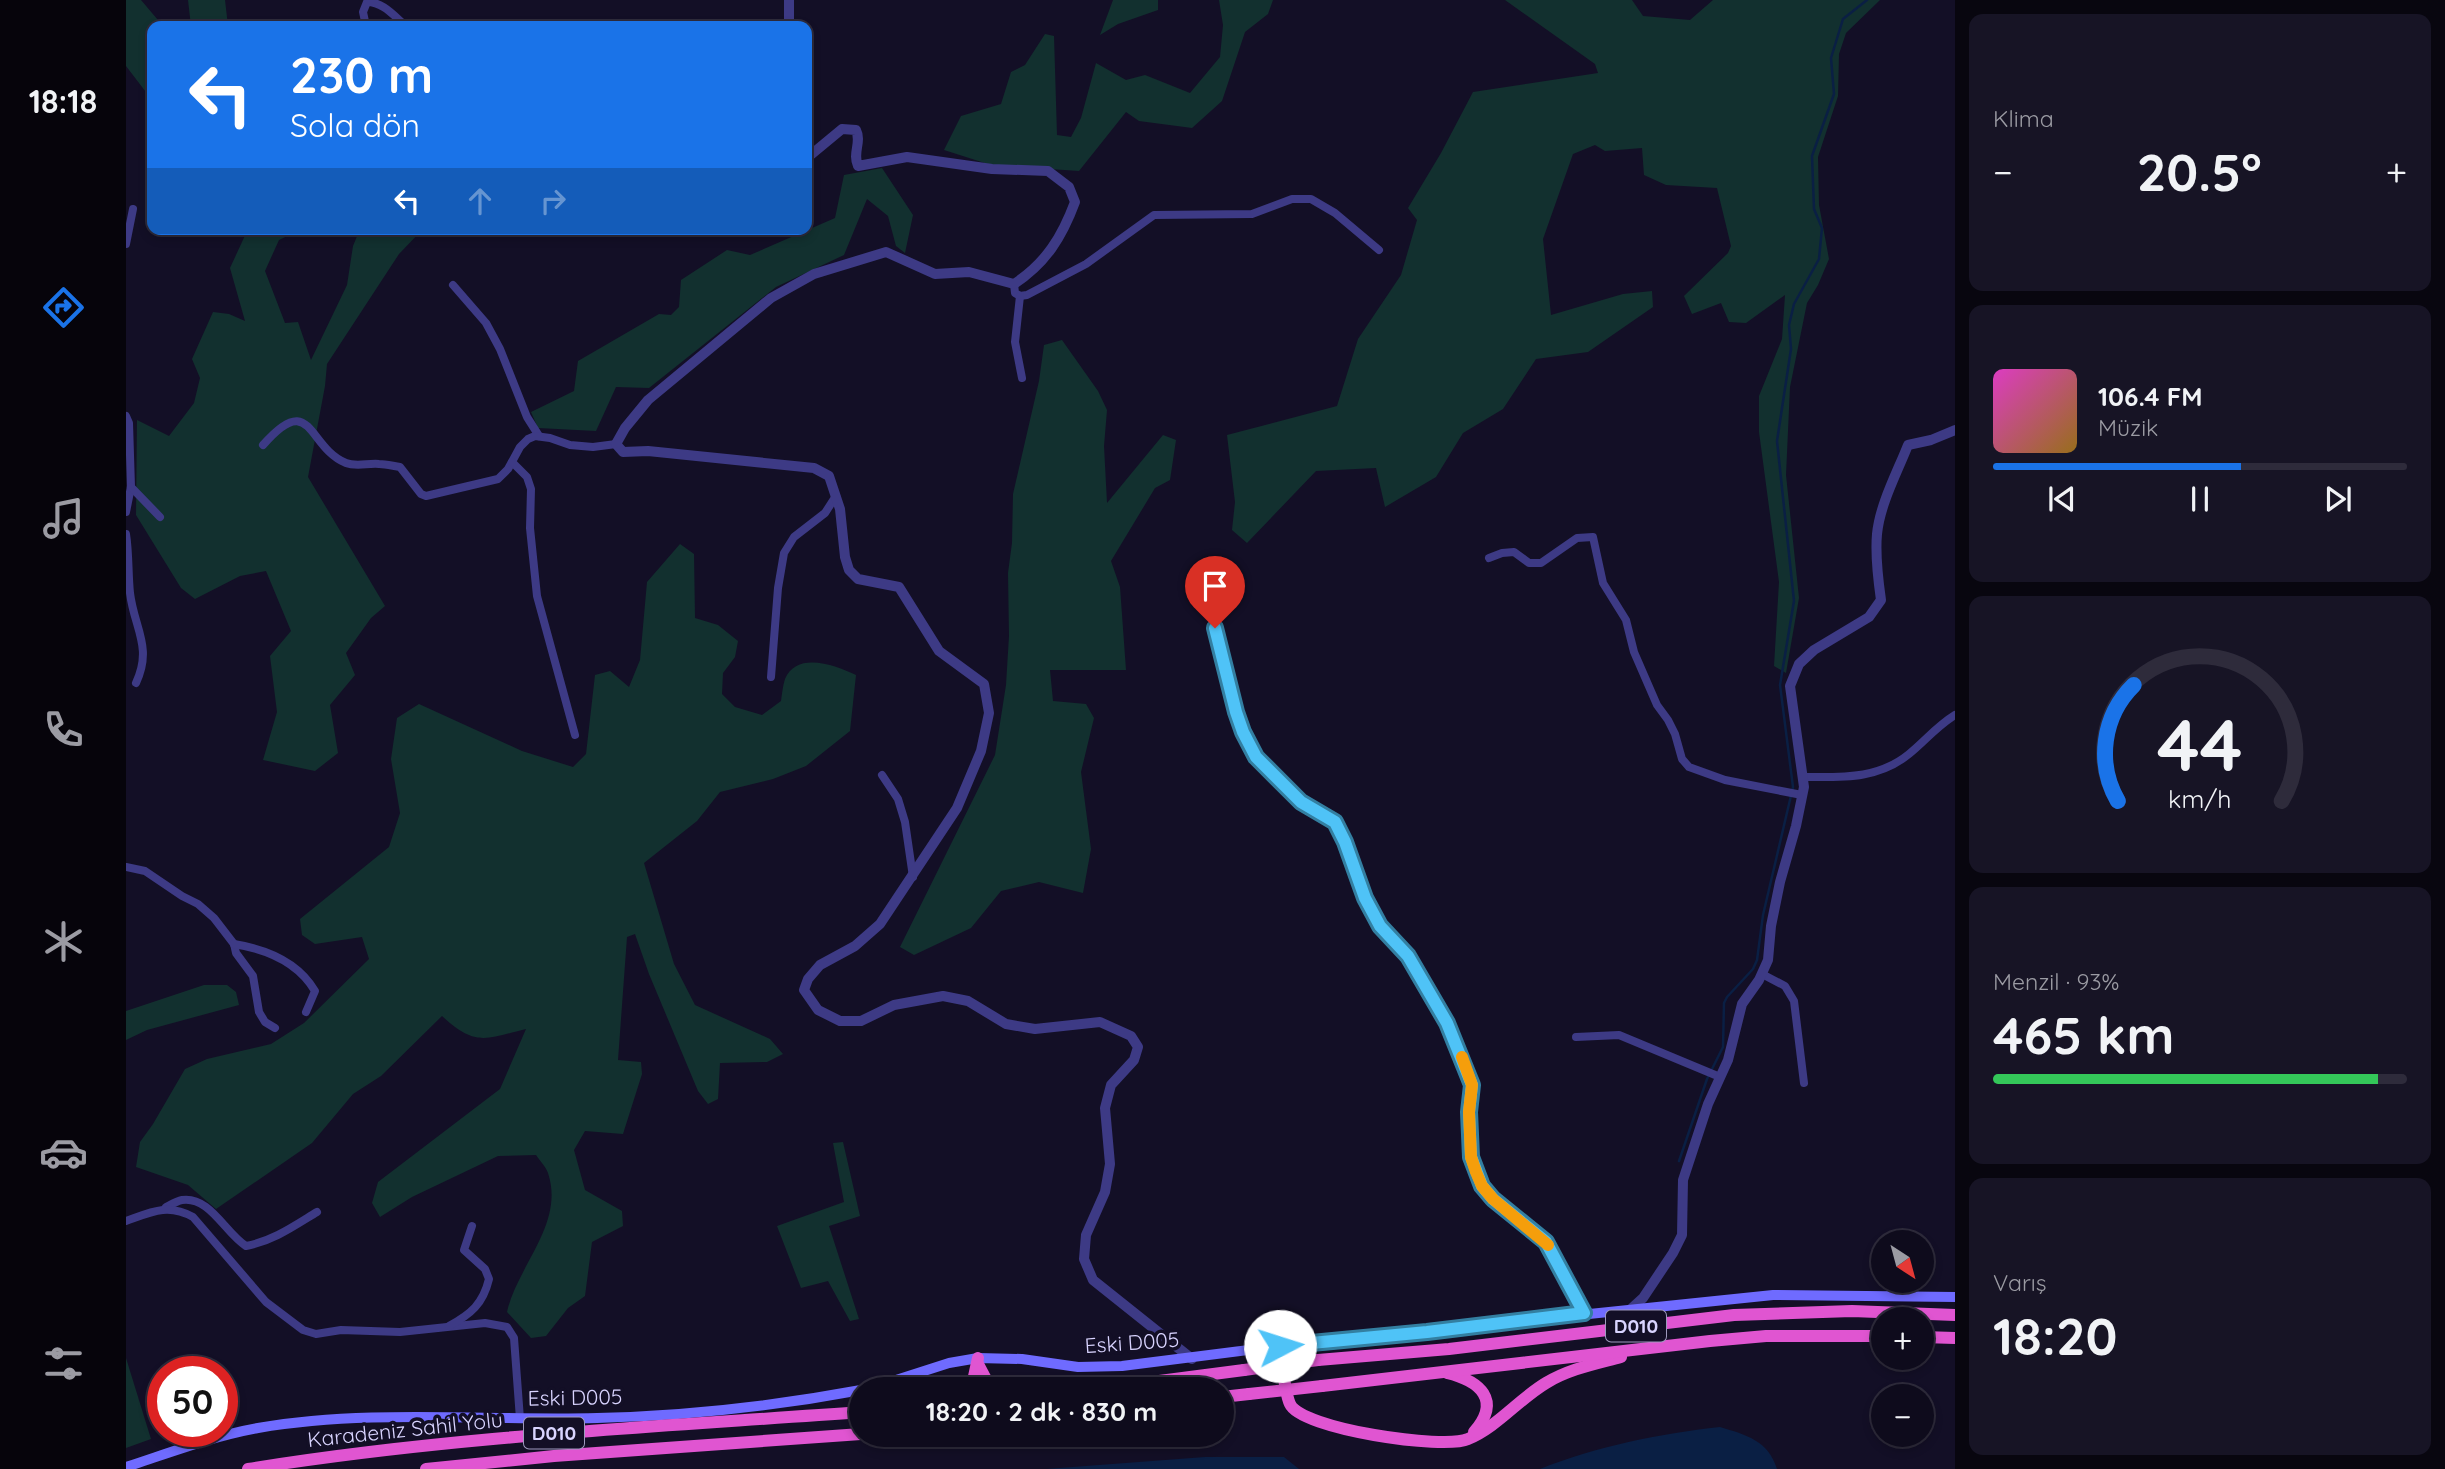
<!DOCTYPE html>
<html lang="tr">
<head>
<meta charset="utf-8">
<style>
	body { margin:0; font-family:Quicksand,sans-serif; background:#171425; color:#f1f3f6; height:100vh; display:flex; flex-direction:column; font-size:26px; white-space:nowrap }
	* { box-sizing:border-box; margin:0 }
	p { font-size:23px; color:#9b9ba3 }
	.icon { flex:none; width:38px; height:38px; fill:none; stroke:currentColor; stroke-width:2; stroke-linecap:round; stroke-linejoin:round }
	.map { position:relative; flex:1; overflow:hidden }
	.panel { display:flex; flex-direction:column; gap:14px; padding:14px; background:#08060f; width:490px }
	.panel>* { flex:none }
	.hud { position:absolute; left:21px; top:21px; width:665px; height:214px; border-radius:14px; box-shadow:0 4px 10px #0003,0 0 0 2px #2e2b3b; background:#1a73e8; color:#fff; overflow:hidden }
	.needle { width:46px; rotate:144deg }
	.fabs { position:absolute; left:1745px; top:1230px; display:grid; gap:14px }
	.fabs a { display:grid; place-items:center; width:63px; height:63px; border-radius:50%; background:#0e0b1c; box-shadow:0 4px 10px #0003,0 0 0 2px #2e2b3b; font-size:35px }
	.speed { position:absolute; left:21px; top:1356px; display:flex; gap:14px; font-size:35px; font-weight:700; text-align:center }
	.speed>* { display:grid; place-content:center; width:91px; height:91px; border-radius:50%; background:#0e0b1c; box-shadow:0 4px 10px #0003,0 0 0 2px #2e2b3b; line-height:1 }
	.speed .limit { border:10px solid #d22; background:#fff; color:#111 }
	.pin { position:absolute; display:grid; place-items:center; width:60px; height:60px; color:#fff; margin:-72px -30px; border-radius:50% 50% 50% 0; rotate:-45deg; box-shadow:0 0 7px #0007 }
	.pin .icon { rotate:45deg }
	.me { position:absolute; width:77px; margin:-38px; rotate:85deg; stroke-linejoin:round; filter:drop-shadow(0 0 5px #0008) }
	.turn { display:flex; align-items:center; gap:24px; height:147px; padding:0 28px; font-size:32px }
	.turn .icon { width:91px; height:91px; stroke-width:2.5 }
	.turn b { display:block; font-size:49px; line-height:60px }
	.lanes { display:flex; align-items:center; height:66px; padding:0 28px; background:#0003; justify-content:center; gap:35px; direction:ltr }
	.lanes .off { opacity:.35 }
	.big { font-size:52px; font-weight:700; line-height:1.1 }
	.panel .card { flex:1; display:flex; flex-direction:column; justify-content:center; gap:10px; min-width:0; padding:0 24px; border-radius:14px; background:#171425 }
	.panel .dial { align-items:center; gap:0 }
	.dial svg { height:182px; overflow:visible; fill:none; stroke:#2e2b3b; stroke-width:7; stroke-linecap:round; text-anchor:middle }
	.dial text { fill:#f1f3f6; stroke:none }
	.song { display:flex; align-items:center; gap:21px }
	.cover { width:84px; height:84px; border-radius:10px; background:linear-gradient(135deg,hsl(310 70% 55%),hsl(40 70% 35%)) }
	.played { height:7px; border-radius:4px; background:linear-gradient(90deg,#1a73e8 60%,#2e2b3b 60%) }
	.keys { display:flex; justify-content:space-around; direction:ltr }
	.heat { display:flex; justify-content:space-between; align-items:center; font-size:38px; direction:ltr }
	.charge { height:10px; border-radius:5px; background:linear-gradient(90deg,#34c759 93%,#2e2b3b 0) }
	.trip { position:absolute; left:723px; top:1377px; width:385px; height:70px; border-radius:35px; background:#0e0b1c; box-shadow:0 4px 10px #0003,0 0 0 2px #2e2b3b; font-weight:700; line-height:70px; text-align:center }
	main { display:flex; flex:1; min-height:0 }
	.tabs { display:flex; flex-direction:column; width:126px; justify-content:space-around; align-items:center; background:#06040b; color:#9b9ba3 }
	.tabs .icon { width:49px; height:49px }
	.tabs .on { color:#1a73e8 }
	.tabs b { font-size:32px; color:#f1f3f6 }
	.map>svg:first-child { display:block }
	.green { fill:#12302f }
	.water { fill:#0a1f44 }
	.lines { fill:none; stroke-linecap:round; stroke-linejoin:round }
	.stream { stroke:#0a1f44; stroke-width:2.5 }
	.minor { stroke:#3d3a85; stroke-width:8 }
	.tertiary { stroke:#3d3a85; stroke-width:10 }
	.secondary { stroke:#6f6bff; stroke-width:10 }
	.trunk { stroke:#e055d1; stroke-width:12 }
	.trunk-bridge { stroke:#e055d1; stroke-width:12 }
	.route-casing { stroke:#337fa1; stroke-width:18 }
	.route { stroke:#4fc3f7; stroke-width:12 }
	.slow { stroke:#f59e0b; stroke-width:12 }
	.labels { text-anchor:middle; stroke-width:7; stroke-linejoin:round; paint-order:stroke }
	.shield { fill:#130f26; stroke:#9e99be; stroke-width:2 }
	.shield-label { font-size:19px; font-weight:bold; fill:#d9d4ff }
	.street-label { font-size:21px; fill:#d9d4ff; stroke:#130f26 }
</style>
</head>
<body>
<main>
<nav class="tabs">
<b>18:18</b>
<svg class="icon on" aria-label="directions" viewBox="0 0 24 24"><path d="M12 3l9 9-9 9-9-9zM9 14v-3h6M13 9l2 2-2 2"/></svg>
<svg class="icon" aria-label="music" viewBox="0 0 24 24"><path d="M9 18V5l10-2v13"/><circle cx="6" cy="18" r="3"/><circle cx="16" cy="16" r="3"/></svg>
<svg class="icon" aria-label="phone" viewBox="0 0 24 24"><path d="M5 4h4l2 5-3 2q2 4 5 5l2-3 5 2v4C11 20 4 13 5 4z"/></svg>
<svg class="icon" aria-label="climate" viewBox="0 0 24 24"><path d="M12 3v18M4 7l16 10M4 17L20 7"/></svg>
<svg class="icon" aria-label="car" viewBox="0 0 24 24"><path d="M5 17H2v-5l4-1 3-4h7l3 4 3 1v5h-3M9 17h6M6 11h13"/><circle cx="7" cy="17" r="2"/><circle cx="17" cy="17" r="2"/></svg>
<svg class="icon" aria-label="filters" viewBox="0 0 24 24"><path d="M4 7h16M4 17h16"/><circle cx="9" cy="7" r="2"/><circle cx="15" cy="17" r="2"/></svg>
</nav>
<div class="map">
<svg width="1829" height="1469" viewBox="0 0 1829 1469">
	<rect width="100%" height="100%" fill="#130f26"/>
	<g class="green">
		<polygon points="0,0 15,0 37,26 26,26 26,100 0,66"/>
		<polygon points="62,0 99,0 102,26 65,26"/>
		<polygon points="987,0 1032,0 1032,10 992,24 974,35"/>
		<polygon points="1093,0 1147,0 1142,14 1119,32 1096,101 1066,128 1013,121 1000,112 953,171 865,165 818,150 835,116 875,104 885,72 899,65 919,34 928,36 931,135 945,137 955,118 970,63 1000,80 1019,75 1064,93 1094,57 1097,25"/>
		<polygon points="1379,0 1506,0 1517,16 1564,20 1587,0 1754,0 1720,33 1713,54 1712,96 1692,157 1693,205 1703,259 1692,285 1681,303 1664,387 1660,475 1673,598 1660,673 1648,666 1653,582 1633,432 1633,396 1656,339 1659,295 1620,323 1603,322 1595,303 1566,314 1558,296 1602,253 1605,246 1591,188 1540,185 1518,175 1516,148 1479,151 1469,145 1447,154 1417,239 1425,315 1497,294 1526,291 1527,307 1462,352 1410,359 1377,409 1337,433 1310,477 1259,507 1250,468 1190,471 1121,543 1106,530 1109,502 1101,435 1211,406 1232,339 1275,275 1291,220 1282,208 1315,153 1347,92 1472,73 1469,64"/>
		<polygon points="756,168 787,215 779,253 770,246 762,216 741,199 718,255 650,287 523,388 490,387 470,431 412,428 405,412 448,391 452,361 533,314 545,315 553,307 555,280 601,250 624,255 709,218 718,175"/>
		<polygon points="122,229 176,229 153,240 139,271 159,323 172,322 185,360 221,285 227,246 234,229 297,229 273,254 201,364 199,386 182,477 259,606 245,618 220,653 229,675 204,705 212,753 189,771 137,760 151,712 144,656 165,631 140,571 114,576 69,599 55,588 10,515 11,420 43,436 68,403 74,378 66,359 87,312 103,314 119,321 104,268"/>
		<polygon points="936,340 972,391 981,410 978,446 981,503 1037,435 1050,440 1044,480 1029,488 985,561 994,587 1000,670 924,670 927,701 960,704 968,718 955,772 965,849 957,893 913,882 875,891 845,928 788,955 774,947 869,755 880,685 883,636 882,573 886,543 887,494 913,381 918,345"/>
		<path d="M 554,544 L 568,554 L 569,618 L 592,625 L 612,641 L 609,657 L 597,673 L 596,694 L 609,707 L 636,715 L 655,701 C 656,694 657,685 659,679 C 671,650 711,666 730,675 L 724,731 L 680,766 L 647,779 L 594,792 L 571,821 L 518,863 L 548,964 L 569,1005 L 644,1039 L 657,1054 L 641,1062 L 594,1063 L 592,1099 L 582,1104 L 572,1091 L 523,974 L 509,934 L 501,937 L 492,1060 L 515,1062 L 516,1074 L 497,1134 L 459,1131 L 448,1150 L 459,1190 L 496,1211 L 497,1226 L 466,1242 L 459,1296 L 442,1308 L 420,1336 L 405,1338 L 381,1312 C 391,1266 439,1224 422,1173 C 420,1167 414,1161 410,1155 L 372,1156 L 286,1197 L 254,1217 L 246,1203 L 252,1182 L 374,1089 L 400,1029 C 359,1039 350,1047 316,1016 L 255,1076 L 227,1094 L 186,1143 L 90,1209 L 62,1185 L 10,1167 L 14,1142 L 27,1124 L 59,1069 L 81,1059 L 145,1044 L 178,1023 L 243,959 L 236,937 L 189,944 L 176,935 L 174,919 L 263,847 L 274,813 L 265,759 L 271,718 L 293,704 L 396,751 L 447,767 L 460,754 L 469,675 L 484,671 L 503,687 L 514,660 L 521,582 Z"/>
		<polygon points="78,985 101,985 110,992 113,1005 21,1030 0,1040 0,1011"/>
		<polygon points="717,1142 734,1216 703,1226 733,1319 724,1321 702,1281 675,1288 651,1226 718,1202 707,1143"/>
		<polygon points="0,1358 25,1439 0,1448"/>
	</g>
	<g class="water">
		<path d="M 1594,1427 C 1620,1435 1642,1440 1651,1469 L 1414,1469 C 1471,1446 1533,1434 1594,1427 Z"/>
		<polygon points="1079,1457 1158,1457 1173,1469 920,1469"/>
	</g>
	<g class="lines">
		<polyline class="stream" points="1553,1161 1581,1079 1597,1047 1598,1003 1601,997 1627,969 1631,960 1637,915 1667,787 1654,685 1668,601 1651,441 1665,349 1663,325 1668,304 1693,259 1696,228 1688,209 1686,156 1708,94 1705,58 1717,19 1741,0"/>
		<g class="minor">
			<path d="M 240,26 L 237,12 L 241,2 C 257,2 268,16 280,26"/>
			<polyline points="0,244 7,209"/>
			<polyline points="888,284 889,293 894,296 901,295 960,264 1028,215 1126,214 1166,199 1185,199 1209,213 1253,250"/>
			<polyline points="327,285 360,323 374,349 401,417 413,436"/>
			<polyline points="894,296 889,342 896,378"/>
			<polyline points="0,416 3,423 5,487 0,512"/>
			<path d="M 137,445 C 186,389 181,447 220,463 C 230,467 242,463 253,464 C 260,464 267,466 274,467 L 295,494 L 300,496 L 372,479 L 382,469 L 394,447 L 402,439 L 409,436 L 424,438 L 444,445 L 467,447 L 490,444"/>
			<polyline points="386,462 401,477 405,489 404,528 411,596 449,735"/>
			<polyline points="5,487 34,517"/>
			<path d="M 0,534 C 3,553 2,574 4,593 C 8,628 27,647 10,683"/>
			<polyline points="1363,558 1376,553 1388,552 1403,563 1415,563 1451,538 1467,537 1477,583 1500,620 1508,652 1531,705 1542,720 1549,734 1556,759 1563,767 1599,780 1676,795"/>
			<polyline points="1084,606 1104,693 1117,732 1130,757 1175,802 1209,822 1219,842 1239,898 1254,926 1282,956 1321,1023 1346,1085 1344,1112 1345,1157 1356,1186 1367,1199 1420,1242 1458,1313"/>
			<polyline points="645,677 652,588 658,553 668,537 699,513 710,496"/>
			<polyline points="756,775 772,799 779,822 787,877"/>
			<path d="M 1677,777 C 1715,777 1751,780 1783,754 C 1799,741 1811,726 1829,715"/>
			<polyline points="0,867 19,871 56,896 72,904 88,918 108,944 110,953 127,976 133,1012 139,1022 149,1028"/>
			<path d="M 108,944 C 139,949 172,962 189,991 L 180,1012"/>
			<polyline points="1636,974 1659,986 1668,1001 1678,1083"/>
			<polyline points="1450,1037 1493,1035 1594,1077"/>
			<path d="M 40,1207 C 44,1205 51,1201 56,1200 C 84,1196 99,1233 120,1246 C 147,1241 168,1226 191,1212"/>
			<path d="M 0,1221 C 25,1212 42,1203 67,1217 L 140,1302 L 177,1330 L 190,1334 L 215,1330 L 274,1332 L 359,1323 L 381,1327 L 388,1338 L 394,1419"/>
			<path d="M 323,1326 C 345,1314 357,1304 363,1279 L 359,1269 L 338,1250 L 346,1226"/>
		</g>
		<g class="tertiary">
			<polyline points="663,0 663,26"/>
			<path d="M 681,158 L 716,129 L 730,130 C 736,142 726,153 732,166 L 781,157 L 866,169 L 922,171 L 943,187 L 949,202 C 936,237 920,263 888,284 L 843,272 L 809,274 L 760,252 L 688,274 L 645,298 L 522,400 L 499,428 L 490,444 L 497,452 L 522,451 L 688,468 L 703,476 L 714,509 L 719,557 L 723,570 L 732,579 L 773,587 L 813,651 L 858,684 L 863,713 L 855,751 L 831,808 L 754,924 L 729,946 L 694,965 L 682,979 L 678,990 L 692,1010 L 714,1021 L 735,1021 L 768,1005 L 817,996 L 842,1001 L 880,1024 L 909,1029 L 974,1022 L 1005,1036 L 1012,1047 L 1008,1060 L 985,1085 L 979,1108 L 984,1164 L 979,1192 L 960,1235 L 958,1259 L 967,1280 L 1066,1359"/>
			<path d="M 1506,1308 L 1517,1298 L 1547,1253 L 1556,1235 L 1557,1180 L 1582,1104 L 1602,1060 L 1616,1004 L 1633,980 L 1642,960 L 1645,926 L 1654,882 L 1670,826 L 1678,787 L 1664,686 L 1673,664 L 1688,650 L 1743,617 L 1755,600 C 1752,579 1749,556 1751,534 C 1754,504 1771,473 1782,445 L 1805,440 L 1829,430"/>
		</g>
		<g class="secondary">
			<polyline points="739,1390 823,1363 852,1358 896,1359 952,1367 996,1366 1154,1346 1647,1295 1829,1297"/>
			<path d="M 0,1467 C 43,1453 87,1436 132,1428 C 244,1409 358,1421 471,1418 C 559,1416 649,1406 735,1390"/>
		</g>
		<g class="trunk">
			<polyline points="1796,1337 1829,1338"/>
			<path d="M 1154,1346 C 1156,1360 1158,1391 1164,1404 C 1175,1429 1318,1450 1342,1439 C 1371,1427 1393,1399 1420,1383 C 1443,1369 1469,1364 1495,1357"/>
			<polyline points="1192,1360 1323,1349 1608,1315 1726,1311 1829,1315"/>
			<polyline points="852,1364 862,1383 869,1390"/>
			<path d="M 1321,1373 C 1354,1381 1376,1400 1348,1432"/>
			<polyline points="1196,1386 1584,1341 1640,1336 1757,1336"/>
			<polyline points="842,1390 847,1381 852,1358"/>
			<polyline points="964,1390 1118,1370"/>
			<polyline points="1096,1397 1123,1394"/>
			<path d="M 122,1469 C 325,1436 530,1427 735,1412"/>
			<polyline points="300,1469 428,1456 735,1434"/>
		</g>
		<g class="trunk-bridge">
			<polyline points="1118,1370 1192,1360"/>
			<polyline points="1123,1394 1196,1386"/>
		</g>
	</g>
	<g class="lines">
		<g class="route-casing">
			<polyline id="route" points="1089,628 1110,712 1117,732 1130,757 1175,802 1209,822 1219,842 1239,898 1254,926 1282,956 1321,1023 1346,1085 1343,1112 1345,1157 1356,1186 1367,1199 1420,1242 1458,1313 1301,1332 1154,1346"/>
		</g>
		<use href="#route" class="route"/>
		<polyline class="slow" points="1336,1057 1346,1085 1343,1112 1345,1157 1350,1172 1356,1186 1367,1199 1422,1245"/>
	</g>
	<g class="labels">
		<g class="shield">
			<rect x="1480" y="1310.5" width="60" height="31" rx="5"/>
			<rect x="398" y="1417.5" width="60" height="31" rx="5"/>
		</g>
		<g class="shield-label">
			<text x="1510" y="1333">D010</text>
			<text x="428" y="1440">D010</text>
		</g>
		<g class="street-label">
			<text transform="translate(1006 1343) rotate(-4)" y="7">Eski D005</text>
			<text transform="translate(449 1398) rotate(-1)" y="7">Eski D005</text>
			<text transform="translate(279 1430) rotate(-6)" y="7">Karadeniz Sahil Yolu</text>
		</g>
	</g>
</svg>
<div class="fabs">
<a><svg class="needle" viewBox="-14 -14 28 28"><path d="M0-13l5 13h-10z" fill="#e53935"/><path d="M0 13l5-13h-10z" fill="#9b9ba3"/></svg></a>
<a>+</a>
<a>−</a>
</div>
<div class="speed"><div class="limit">50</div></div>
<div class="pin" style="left:1089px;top:628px;background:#d93025"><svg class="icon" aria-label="arrive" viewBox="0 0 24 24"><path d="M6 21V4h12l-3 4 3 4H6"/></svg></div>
<svg class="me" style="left:1154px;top:1346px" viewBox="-20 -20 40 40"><circle r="19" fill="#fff"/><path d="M0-13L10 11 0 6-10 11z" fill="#4fc3f7"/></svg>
<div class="trip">18:20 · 2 dk · 830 m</div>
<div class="hud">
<div class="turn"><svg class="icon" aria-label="left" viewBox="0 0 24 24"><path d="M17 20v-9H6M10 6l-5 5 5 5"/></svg><div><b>230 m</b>Sola dön</div></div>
<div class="lanes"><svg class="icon" aria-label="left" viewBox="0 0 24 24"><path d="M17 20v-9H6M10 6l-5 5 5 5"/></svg><svg class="icon off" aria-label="ahead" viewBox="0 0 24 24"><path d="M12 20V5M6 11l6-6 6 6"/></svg><svg class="icon off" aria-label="right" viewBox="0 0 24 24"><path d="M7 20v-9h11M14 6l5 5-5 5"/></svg></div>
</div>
</div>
<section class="panel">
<div class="card"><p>Klima</p>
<div class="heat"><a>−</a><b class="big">20.5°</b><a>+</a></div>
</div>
<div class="card">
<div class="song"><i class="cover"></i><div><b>106.4 FM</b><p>Müzik</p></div></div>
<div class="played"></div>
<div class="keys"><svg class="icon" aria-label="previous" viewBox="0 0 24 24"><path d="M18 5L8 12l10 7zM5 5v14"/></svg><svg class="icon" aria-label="pause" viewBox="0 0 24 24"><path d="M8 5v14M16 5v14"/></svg><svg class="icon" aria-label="next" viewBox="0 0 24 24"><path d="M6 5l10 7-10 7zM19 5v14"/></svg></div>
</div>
<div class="card dial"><svg viewBox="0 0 100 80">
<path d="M14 69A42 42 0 1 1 86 69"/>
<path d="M14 69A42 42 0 0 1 21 18" stroke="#1a73e8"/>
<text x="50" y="56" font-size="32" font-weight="700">44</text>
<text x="50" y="72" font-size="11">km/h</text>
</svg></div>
<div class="card"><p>Menzil · 93%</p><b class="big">465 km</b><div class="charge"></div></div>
<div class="card"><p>Varış</p><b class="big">18:20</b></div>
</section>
</main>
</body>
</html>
